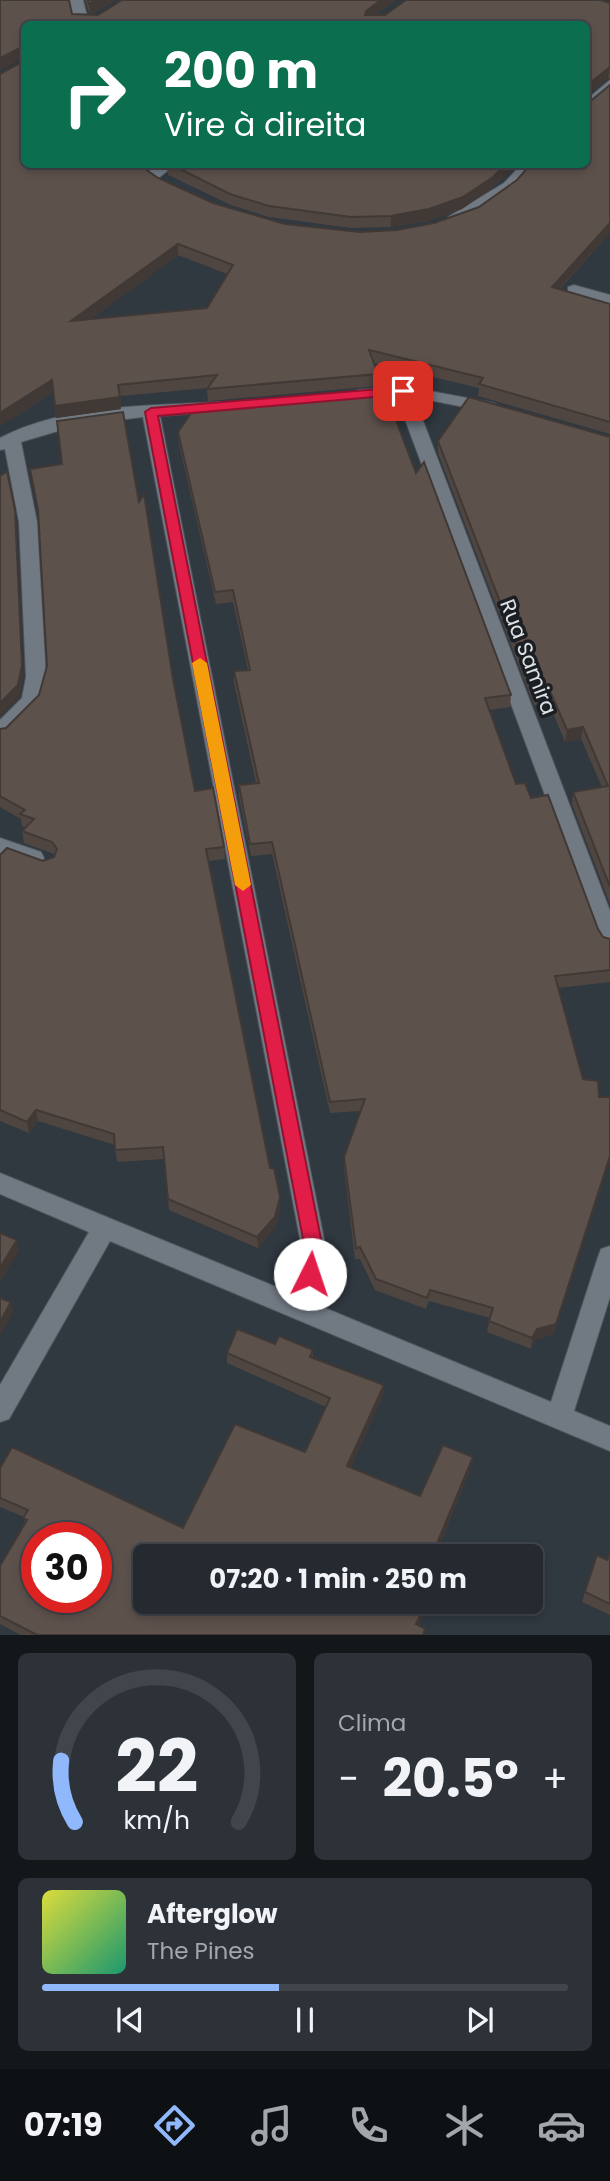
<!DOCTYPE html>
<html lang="pt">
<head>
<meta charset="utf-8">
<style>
	body { margin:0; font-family:Poppins,sans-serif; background:#2c3238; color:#f1f3f6; height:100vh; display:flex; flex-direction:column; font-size:26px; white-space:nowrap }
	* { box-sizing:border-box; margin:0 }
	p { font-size:23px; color:#a3a7ab }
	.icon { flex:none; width:38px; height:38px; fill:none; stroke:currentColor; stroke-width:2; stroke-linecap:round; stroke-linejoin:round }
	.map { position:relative; height:1635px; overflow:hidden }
	.details { display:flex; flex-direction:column; gap:18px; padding:18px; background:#14171a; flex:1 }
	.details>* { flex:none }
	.banner { position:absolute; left:21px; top:21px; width:569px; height:147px; border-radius:10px; box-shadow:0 4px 10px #0003,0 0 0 2px #41464c; background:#0b6e4f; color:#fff; overflow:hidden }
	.speed { position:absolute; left:21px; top:1522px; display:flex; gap:14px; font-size:35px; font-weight:700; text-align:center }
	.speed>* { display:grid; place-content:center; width:91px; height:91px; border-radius:50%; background:#242a30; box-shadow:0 4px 10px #0003,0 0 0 2px #41464c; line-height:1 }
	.speed .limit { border:10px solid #d22; background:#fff; color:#111 }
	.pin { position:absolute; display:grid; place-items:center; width:60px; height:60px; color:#fff; margin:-30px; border-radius:14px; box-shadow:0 4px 10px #0006 }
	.me { position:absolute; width:77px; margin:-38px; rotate:4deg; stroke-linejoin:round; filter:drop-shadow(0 0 5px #0008) }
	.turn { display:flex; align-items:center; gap:24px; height:147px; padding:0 28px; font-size:32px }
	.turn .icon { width:91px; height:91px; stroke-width:2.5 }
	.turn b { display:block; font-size:49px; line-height:60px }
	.big { font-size:52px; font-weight:700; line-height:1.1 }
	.details .card { flex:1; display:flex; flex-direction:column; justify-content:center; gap:10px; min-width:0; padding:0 24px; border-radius:10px; background:#2c3238 }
	.details .dial { align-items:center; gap:0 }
	.dial svg { height:182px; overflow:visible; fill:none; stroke:#41464c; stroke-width:7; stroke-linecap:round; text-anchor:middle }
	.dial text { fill:#f1f3f6; stroke:none }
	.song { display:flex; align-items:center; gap:21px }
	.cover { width:84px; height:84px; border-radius:10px; background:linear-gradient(135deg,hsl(60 70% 55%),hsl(160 70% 35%)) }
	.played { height:7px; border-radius:4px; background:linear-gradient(90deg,#90b8fd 45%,#41464c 45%) }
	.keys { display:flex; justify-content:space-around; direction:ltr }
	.heat { display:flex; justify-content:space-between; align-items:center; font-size:38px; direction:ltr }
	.details .tiles { flex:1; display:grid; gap:18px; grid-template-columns:1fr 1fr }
	.card:last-child { grid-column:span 2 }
	.trip { position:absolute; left:133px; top:1544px; width:410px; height:70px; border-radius:10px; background:#242a30; box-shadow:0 4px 10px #0003,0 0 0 2px #41464c; font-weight:700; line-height:70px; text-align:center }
	.menu { display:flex; height:112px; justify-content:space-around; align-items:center; background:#0e1113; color:#a3a7ab }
	.menu .icon { width:49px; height:49px }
	.menu .on { color:#90b8fd }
	.menu b { font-size:32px; color:#f1f3f6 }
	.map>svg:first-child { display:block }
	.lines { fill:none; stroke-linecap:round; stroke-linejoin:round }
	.street-casing { stroke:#4f565d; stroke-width:2 }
	.street { fill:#717983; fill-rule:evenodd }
	.wall { fill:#504641; fill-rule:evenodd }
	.shaded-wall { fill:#413935 }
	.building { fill:#5d514c; stroke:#413935; stroke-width:2; fill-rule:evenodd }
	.route { fill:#e11d48; stroke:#92132f; stroke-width:2 }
	.slow { fill:#f59e0b }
	.labels { text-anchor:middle; stroke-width:7; stroke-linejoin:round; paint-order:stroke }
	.street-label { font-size:21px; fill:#dde2e7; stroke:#1b1f23 }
</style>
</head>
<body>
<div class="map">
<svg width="610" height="1635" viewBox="0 0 610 1635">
	<rect width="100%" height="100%" fill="#303840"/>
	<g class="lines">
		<g class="street-casing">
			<g id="street">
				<polygon points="69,0 83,0 89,24 75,24"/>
				<polygon points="610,80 610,92 586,113 586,100"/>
				<polygon points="158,164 176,164 156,180 146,180 146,174"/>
				<path d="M 522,164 L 538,164 C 525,181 469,228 448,223 L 448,217 L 504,183 Z"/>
				<polygon points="574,285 610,295 610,305 568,293 568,287"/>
				<polygon points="403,386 494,403 503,408 494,413 414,397 610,911 610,949 602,946 599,940 397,398 357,400 348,395 357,390"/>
				<path d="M 220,402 L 226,403 L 229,407 L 226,411 L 160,416 L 325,1244 L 323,1274 L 313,1303 L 551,1402 L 598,1257 L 601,1249 L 610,1246 L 610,1297 L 574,1411 L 610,1426 L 610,1451 L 110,1241 L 9,1419 L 0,1422 L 0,1385 L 89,1232 L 0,1194 L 0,1173 L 291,1293 L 297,1274 L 301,1244 L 143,417 L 78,425 L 21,442 L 37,522 L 46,677 L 39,705 L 7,737 L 0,739 L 0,720 L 22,698 L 26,677 L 19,522 L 5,449 L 0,450 L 0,438 C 65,404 148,406 220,402 Z"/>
				<polygon points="0,838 41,852 44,858 41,864 33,866 0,854"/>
			</g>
		</g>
		<use href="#street" class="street"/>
	</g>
	<g class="wall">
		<path d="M 0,0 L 72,14 L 90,15 L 85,0 L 115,0 L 90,15 L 98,15 L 122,0 L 396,0 L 375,15 L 385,15 L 610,3 L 610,78 L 608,78 L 586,96 L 610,233 L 560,289 L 610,304 L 610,434 L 478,396 L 479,388 L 374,363 L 378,374 L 378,386 L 208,401 L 207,389 L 208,388 L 120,396 L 121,409 L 56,418 L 53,392 L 0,426 L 0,74 L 24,61 L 24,58 L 23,58 L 0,70 ZM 586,24 L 586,164 L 517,180 L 479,207 L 434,223 L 397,230 L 360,232 L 285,224 L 213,203 L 158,178 L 24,164 ZM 178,255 L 227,274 L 207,308 L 91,319 Z"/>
		<polygon points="167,164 518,164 492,188 462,209 428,221 391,227 351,228 269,217 231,205 168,175"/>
		<polygon points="178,432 416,473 511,695 510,707 489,710 516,784 531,798 598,929 603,937 610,939 610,982 558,988 554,1334 535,1340 531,1349 487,1332 490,1318 429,1301 426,1309 375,1290 360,1259 355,1259 344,1168 344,1157 360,1111 330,1113 272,854 251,856 239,797 239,785 256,783 234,683 234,671 248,670 233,602 216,604 179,444"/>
		<polygon points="610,437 610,904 572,804 573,792 602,787 581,739 565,742 549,703 534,705 438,453 438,441"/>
		<polygon points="30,469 173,679 195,791 224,847 225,859 208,861 270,1168 280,1197 280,1208 275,1228 258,1248 169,1210 164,1159 117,1162 115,1145 38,1121 29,1133 0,1121 0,855 43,861 54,857 55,855 54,854 24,843 22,831 26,827 22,826 21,819 0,807 0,729 6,728 39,695 47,666 39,517"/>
		<polygon points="275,1344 313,1350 313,1358 384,1385 383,1395 351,1467 420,1496 471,1467 436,1554 419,1626 424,1635 21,1635 0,1624 0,1566 25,1524 24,1517 0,1507 0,1468 183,1528 305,1452 326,1407 227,1363 227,1353"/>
		<polygon points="610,1554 610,1615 582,1602 585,1592 607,1560"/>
	</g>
	<g class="shaded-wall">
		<polygon points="96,0 115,0 90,15 89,4"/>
		<polygon points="381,0 396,0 365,22 366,11"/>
		<polygon points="22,47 23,58 0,70 0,58"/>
		<polygon points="610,67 608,78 586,96 586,86"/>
		<polygon points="506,164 518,164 492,188 462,209 428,221 391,227 391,216"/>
		<polygon points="610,223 610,233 551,298 552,287"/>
		<polygon points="178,244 178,255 72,333 71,321"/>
		<polygon points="52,380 53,392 0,426 0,413"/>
		<polygon points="120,397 121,409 56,418 55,406"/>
		<polygon points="15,510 16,522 23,677 20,697 0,717 0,703"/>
		<polygon points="583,727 581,739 565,742 567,730"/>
		<polygon points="36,1110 38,1121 29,1133 27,1122"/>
		<polygon points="610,1156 610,1161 554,1334 535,1340 531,1349 532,1338"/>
		<polygon points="280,1197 280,1208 275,1228 258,1248 257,1237"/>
		<polygon points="17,1240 19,1251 0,1282 0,1268"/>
		<polygon points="11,1302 13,1313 0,1336 0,1322"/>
		<polygon points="384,1385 383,1395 347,1476 347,1466"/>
		<polygon points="473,1457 471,1467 435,1556 433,1553"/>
		<polygon points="427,1601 430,1601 415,1634 416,1624"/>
	</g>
	<g class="building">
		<polygon points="0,0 69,0 72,14 98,15 122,0 381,0 366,11 365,15 385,15 406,0 600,0 610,3 610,67 586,86 586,24 24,24 24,47 22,47 0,58"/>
		<polygon points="88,0 96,0 89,4"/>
		<path d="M 24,55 L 24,164 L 138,164 L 158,178 L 213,203 L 285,224 L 360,232 L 397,230 L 434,223 L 479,207 L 517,180 L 531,164 L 586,164 L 586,96 L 587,104 L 610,85 L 610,223 L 552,287 L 610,304 L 610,422 L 479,384 L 483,378 L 369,350 L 378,374 L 207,389 L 217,375 L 118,385 L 120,397 L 55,406 L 52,380 L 0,413 L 0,74 L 24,61 ZM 178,244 L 233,265 L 207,308 L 71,321 Z"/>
		<polygon points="170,164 506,164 493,177 463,197 429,209 391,216 351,217 269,206 230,194"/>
		<polygon points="384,389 416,473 424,462 511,695 485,698 516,784 525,783 531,798 548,795 598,929 603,937 610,939 610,970 555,976 583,1079 598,1081 599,1097 610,1097 610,1156 556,1324 537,1329 532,1338 489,1321 493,1308 430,1290 427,1298 376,1279 360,1247 356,1248 344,1157 365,1099 330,1102 272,842 250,844 239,785 259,783 234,671 250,670 233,590 215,592 178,432 196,406"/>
		<polygon points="469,397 610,437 610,887 573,792 608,786 583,727 567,730 550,691 535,693 438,441"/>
		<polygon points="123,412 139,502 144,494 173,679 195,791 213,788 224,847 206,849 270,1168 274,1168 280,1197 275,1217 257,1237 168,1199 163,1147 115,1150 114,1134 36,1110 27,1122 0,1110 0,855 7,848 43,861 54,857 57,849 52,842 22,831 34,819 20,814 25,810 0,796 0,729 6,728 39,695 47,666 38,510 30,469 62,464 57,421"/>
		<polygon points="7,471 15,510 22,665 18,685 0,703 0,476"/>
		<polygon points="0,1233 17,1240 0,1268"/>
		<polygon points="0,1298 11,1302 0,1322"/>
		<path d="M 237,1329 L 275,1344 L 279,1336 L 313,1350 L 310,1357 L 384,1385 L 347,1466 L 420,1496 L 443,1445 L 473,1457 L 433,1553 L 439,1556 L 145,1556 L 145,1601 L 427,1601 L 416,1624 L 425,1629 L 423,1635 L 37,1635 L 0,1616 L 0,1566 L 27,1520 L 23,1518 L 28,1510 L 0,1498 L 0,1468 L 12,1447 L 183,1528 L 235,1424 L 305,1452 L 330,1398 L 227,1353 ZM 37,1538 L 96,1538 L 96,1598 L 37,1598 Z"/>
		<polygon points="610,1554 610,1604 585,1592 597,1555 607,1560"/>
	</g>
	<polygon class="route" points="403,387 408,389 408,394 158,416 322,1244 316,1280 303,1280 300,1274 304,1244 145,412 151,408"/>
	<polygon class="slow" points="200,658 207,663 251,885 243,891 235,885 192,663"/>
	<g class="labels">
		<g class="street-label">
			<text transform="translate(528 657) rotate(69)" y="7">Rua Samira</text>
		</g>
	</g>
</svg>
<div class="speed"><div class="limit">30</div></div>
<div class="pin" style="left:403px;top:391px;background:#d93025"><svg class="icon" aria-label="arrive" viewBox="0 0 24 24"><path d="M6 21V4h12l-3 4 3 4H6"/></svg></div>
<svg class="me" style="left:310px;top:1274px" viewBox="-20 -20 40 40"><circle r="19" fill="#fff"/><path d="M0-13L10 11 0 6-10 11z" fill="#e11d48"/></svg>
<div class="trip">07:20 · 1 min · 250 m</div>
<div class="banner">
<div class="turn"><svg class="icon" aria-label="right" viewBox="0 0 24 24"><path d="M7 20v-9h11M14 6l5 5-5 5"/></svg><div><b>200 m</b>Vire à direita</div></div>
</div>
</div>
<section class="details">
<div class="tiles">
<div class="card dial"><svg viewBox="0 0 100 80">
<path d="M14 69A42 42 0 1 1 86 69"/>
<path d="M14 69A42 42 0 0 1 8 42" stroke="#90b8fd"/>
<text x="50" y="56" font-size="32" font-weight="700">22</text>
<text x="50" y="72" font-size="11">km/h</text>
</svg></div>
<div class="card"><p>Clima</p>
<div class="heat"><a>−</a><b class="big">20.5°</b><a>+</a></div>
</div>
<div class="card">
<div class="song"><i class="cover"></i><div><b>Afterglow</b><p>The Pines</p></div></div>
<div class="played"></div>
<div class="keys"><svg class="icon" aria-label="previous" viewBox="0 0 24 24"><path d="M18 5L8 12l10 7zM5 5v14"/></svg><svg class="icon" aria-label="pause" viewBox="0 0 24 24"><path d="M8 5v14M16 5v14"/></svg><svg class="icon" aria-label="next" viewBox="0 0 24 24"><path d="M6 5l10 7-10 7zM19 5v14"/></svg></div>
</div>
</div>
</section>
<nav class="menu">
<b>07:19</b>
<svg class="icon on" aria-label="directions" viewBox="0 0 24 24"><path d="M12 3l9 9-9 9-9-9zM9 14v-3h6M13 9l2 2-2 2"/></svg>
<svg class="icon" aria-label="music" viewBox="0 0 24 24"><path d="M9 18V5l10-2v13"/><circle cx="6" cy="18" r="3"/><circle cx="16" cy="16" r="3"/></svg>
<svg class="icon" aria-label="phone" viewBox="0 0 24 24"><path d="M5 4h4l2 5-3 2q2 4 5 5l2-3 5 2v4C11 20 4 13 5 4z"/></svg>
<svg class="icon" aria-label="climate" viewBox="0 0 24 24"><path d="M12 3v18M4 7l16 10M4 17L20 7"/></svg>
<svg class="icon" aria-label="car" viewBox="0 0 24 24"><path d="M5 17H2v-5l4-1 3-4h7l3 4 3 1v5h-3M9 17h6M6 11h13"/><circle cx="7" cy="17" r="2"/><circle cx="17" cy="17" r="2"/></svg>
</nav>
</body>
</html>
